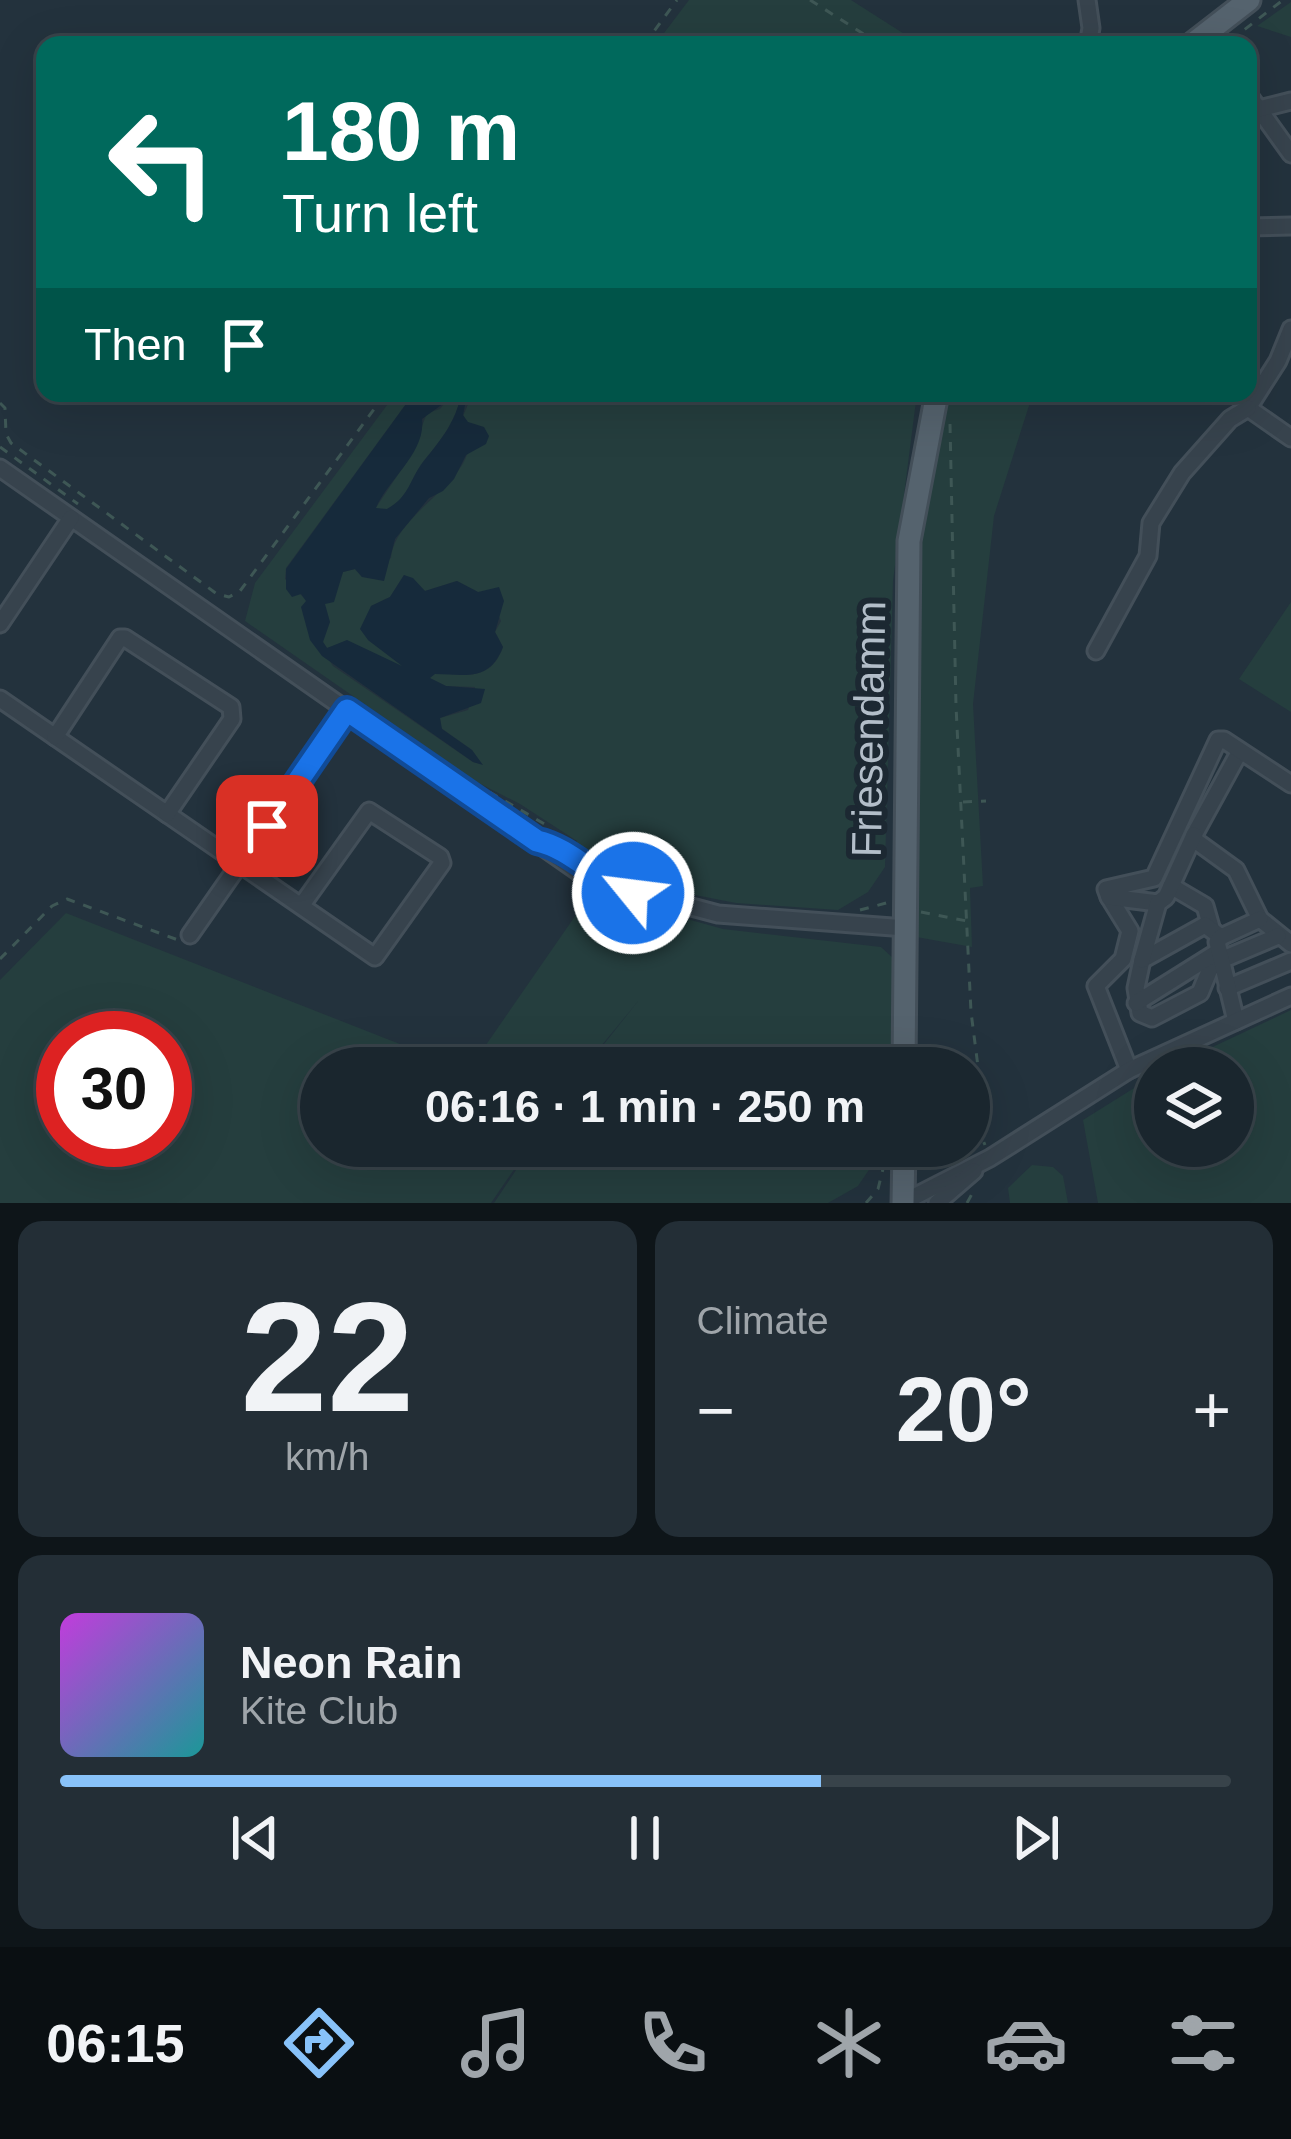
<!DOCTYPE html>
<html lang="en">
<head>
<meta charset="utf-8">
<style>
	body { margin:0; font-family:Arial,sans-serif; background:#232e36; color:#f1f3f6; height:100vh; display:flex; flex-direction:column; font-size:45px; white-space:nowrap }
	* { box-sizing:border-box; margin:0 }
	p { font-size:39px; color:#9fa5aa }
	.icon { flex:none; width:66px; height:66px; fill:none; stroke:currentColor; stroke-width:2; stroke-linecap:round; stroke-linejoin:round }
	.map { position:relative; height:1203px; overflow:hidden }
	.panel { display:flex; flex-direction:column; gap:18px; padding:18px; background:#0e1519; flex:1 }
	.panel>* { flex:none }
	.guide { position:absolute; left:36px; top:36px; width:1221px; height:366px; border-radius:24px; box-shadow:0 12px 48px #0002,0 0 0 3px #38434a; background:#00695c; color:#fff; overflow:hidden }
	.fabs { position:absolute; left:1134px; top:1047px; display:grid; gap:24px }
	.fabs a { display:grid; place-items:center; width:120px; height:120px; border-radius:50%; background:#1a262e; box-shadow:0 12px 48px #0002,0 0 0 3px #38434a; font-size:60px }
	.speed { position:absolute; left:36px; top:1011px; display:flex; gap:24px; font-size:60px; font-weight:700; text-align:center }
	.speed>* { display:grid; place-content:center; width:156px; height:156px; border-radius:50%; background:#1a262e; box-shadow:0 12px 48px #0002,0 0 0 3px #38434a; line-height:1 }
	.speed .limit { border:18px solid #d22; background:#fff; color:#111 }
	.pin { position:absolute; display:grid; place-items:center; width:102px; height:102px; color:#fff; margin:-51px; border-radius:24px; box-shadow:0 6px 18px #0006 }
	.me { position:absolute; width:132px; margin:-66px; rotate:299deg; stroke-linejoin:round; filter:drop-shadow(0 0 9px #0008) }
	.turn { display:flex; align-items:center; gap:42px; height:252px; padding:0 48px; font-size:54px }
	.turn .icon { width:156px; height:156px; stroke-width:2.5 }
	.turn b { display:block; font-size:84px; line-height:102px }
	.then { display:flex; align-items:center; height:114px; padding:0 48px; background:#0003; gap:24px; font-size:45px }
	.big { font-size:90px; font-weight:700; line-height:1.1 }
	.panel .widget { flex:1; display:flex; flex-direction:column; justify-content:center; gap:18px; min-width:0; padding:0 42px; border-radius:24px; background:#232e36 }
	.panel .dial { align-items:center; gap:0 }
	.dial b { font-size:156px; line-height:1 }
	.song { display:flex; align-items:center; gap:36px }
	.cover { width:144px; height:144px; border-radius:18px; background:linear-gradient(135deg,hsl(290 70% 55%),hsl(180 70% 35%)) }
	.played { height:12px; border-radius:6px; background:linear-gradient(90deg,#88c2f9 65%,#38434a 65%) }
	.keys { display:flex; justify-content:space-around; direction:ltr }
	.heat { display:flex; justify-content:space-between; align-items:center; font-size:66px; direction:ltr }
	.panel .tiles { flex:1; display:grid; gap:18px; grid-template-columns:1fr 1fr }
	.widget:last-child { grid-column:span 2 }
	.trip { position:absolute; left:300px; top:1047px; width:690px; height:120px; border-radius:60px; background:#1a262e; box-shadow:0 12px 48px #0002,0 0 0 3px #38434a; font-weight:700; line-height:120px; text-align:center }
	.tabs { display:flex; height:192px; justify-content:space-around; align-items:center; background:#0a0f12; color:#9fa5aa }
	.tabs .icon { width:84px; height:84px }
	.tabs .selected { color:#88c2f9 }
	.tabs b { font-size:54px; color:#f1f3f6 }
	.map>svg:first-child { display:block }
	.green { fill:#253e3e; fill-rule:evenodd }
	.water { fill:#162a3b }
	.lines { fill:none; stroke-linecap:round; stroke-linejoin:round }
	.minor-casing { stroke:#434f59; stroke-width:21 }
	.major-casing { stroke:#434f59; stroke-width:27 }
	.path { stroke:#3e5755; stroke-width:3; stroke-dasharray:9 9; stroke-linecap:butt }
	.minor { stroke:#37434d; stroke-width:15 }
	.major { stroke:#55636e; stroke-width:21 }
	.route-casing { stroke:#114b97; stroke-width:30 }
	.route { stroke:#1a73e8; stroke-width:21 }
	.labels { text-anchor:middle; stroke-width:12; stroke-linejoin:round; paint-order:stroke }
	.street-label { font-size:42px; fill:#b3bec9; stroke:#1c2832 }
</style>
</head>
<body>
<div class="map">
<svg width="1291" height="1203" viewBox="0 0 1291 1203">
	<rect width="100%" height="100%" fill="#23323d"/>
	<g class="green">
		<polygon points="689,0 851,0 909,37 905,45 655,45"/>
		<polygon points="1291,2 1291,37 1257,26"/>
		<path d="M 396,393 L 414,393 L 286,568 L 285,579 L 307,601 L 310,629 L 333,666 L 473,762 L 481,764 L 472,750 L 441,728 L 440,718 L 468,710 L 475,687 L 446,686 L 429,678 L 434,673 C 464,674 490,683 503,647 L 495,632 L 501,621 L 488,592 L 478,592 L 457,581 L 425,591 L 404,575 L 390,597 L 371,606 L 368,640 L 407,668 L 335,646 L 327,648 L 323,642 L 324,604 L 334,593 L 343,572 L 355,569 L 362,577 L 391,558 C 396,505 496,477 463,416 L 470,400 L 479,399 L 483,393 L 917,393 L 893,581 L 885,867 L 868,892 L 838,910 L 736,903 L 649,886 L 645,878 L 600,864 L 574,846 L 577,841 L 520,804 L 475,781 L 245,621 L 255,583 Z"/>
		<path d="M 461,393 C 457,421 440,441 423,462 C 409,481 409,498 387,509 L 375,509 L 411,455 L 427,413 L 440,409 L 452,394 Z"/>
		<polygon points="943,393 1033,393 994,516 973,704 983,886 970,888 972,947 911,936 914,542"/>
		<polygon points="1291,602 1291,712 1239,679"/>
		<polygon points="601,895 723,929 881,947 894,959 890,1068 585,1068 639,1000 583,1068 470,1068 589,896"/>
		<path d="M 66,913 L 461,1068 L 321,1068 L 321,1146 L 530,1146 L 491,1203 L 0,1203 L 0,980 ZM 63,1038 L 165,1038 L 165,1140 L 63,1140 Z"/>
		<polygon points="1291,1010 1291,1203 1098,1203 1083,1120 1155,1075 1155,1146 1233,1146 1233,1068 1168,1068"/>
		<polygon points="532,1146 885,1146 858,1186 828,1203 494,1203"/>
		<polygon points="1032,1165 1053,1167 1063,1176 1068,1203 1010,1203 1008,1188"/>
	</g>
	<path class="water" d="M 414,393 L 458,393 L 422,419 C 426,453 387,480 376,508 L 387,509 C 409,497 409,481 423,462 C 440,441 457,421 461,393 L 483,393 L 479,399 L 465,405 L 463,415 L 468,422 L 484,427 L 489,436 L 486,444 L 466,455 L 454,479 L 443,491 L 429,498 L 395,539 L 384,581 L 362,577 L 355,569 L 343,572 L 334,602 L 325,604 L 330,622 L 323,642 L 327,648 L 347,640 L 402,666 L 368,640 L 360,629 L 371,606 L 390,597 L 404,575 L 413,578 L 425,591 L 457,581 L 478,592 L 499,587 L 504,601 L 495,632 L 503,647 C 489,683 464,674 435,674 L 430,678 L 446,686 L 485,689 L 481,703 L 440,718 L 442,729 L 472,750 L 483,765 L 473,762 L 322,656 L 310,640 L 301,607 L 306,601 L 301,594 L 292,597 L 286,589 L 286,569 Z"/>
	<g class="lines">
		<g class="minor-casing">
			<g id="minor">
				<polyline points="1087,0 1091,28 1088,45"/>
				<polyline points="1248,94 1291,154"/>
				<polyline points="1259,109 1291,101"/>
				<polyline points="1248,227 1291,226"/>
				<polyline points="1291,329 1278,361 1248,408 1291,438"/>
				<polyline points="0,468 590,880 718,914 906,928"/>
				<polyline points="0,624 71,518"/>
				<polyline points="1096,651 1148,556 1151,523 1182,473 1230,419 1248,408"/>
				<path d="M 0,699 C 125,785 250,871 375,957 L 442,863 L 440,857 L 369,811 L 301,906"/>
				<polyline points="55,737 120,638 125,638 231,707 232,719 167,814"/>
				<polyline points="1240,751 1194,835 1196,841 1236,870 1260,919 1291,944"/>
				<polyline points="1171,886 1205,906 1211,927"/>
				<polyline points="1109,897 1130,931 1123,959 1096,986 1129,1070"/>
				<polyline points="1158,903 1109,897 1106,889 1154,878 1218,740 1224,740 1291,784"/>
				<polyline points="190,935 347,710"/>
				<polyline points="1221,937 1205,925 1142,960 1136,988 1140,1013 1152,1018 1200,993 1210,969 1221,960 1278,936"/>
				<polyline points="1142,960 1158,903 1166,897 1194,835"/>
				<polyline points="1227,988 1291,961"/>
				<polyline points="1136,1003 1219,951"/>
				<polyline points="1236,1021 1217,942 1221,937 1260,919"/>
				<polyline points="902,1203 990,1158 1129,1070 1291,996"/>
				<polyline points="937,1203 974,1171"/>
			</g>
		</g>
		<g class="major-casing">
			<g id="major">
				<polyline points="1191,45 1249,0"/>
				<polyline points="904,1068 909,541 937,393"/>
				<polyline points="903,1203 904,1146"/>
			</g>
		</g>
		<g class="path">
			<polyline points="810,0 881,45"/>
			<polyline points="644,45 677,0"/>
			<polyline points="1240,45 1240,33 1283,0"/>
			<polyline points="0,403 5,408 6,434 11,443 217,594 229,597 240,591 386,393"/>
			<polyline points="950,424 956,706 971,1012 982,1098 980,1133 985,1145"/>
			<polyline points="0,447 78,504"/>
			<polyline points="474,783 548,826 548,836"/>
			<polyline points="963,802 986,801"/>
			<polyline points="570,848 600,867 630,875"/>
			<polyline points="860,910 890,902"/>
			<polyline points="921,912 967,921"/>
			<polyline points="0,959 52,906 67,899 178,940"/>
			<polyline points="921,1164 929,1163 944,1146"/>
			<polyline points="866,1203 878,1189 884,1165 888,1165"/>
			<polyline points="967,1203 973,1192"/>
		</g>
		<use href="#minor" class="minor"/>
		<use href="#major" class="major"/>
	</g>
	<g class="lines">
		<g class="route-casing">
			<path id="route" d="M 267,826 L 347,710 L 537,841 C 571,848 599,882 633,893"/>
		</g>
		<use href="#route" class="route"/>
	</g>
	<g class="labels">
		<g class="street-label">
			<text transform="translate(868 729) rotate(-89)" y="15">Friesendamm</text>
		</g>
	</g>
</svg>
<div class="fabs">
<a><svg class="icon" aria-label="layers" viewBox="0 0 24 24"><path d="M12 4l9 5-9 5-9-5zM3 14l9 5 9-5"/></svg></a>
</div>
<div class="speed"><div class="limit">30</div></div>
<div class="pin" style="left:267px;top:826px;background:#d93025"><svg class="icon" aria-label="arrive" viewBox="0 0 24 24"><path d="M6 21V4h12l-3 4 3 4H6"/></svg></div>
<svg class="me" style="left:633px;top:893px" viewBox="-20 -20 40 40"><circle r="17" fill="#1a73e8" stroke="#fff" stroke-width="3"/><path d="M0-11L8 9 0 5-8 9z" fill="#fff"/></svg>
<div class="trip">06:16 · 1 min · 250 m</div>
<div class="guide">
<div class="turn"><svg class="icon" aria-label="left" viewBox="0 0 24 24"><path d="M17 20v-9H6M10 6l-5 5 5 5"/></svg><div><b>180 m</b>Turn left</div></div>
<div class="then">Then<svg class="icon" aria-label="arrive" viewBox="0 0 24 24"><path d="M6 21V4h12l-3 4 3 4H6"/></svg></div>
</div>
</div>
<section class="panel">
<div class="tiles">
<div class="widget dial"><b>22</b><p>km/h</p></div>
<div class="widget"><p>Climate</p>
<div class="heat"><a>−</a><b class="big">20°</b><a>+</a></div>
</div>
<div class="widget">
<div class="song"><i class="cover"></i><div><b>Neon Rain</b><p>Kite Club</p></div></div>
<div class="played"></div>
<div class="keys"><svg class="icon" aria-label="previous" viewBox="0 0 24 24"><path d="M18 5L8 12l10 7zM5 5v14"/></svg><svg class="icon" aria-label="pause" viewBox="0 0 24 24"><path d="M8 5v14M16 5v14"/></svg><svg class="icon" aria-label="next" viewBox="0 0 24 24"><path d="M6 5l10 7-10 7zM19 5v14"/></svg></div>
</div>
</div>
</section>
<nav class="tabs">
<b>06:15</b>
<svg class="icon selected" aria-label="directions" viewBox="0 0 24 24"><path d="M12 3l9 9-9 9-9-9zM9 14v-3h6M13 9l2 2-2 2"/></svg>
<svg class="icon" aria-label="music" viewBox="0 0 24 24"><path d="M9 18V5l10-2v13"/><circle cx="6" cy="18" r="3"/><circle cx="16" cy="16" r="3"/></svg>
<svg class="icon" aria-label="phone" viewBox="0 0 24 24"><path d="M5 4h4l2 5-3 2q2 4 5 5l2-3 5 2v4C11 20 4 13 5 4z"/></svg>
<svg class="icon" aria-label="climate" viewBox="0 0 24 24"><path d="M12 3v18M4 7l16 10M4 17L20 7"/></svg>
<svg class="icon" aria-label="car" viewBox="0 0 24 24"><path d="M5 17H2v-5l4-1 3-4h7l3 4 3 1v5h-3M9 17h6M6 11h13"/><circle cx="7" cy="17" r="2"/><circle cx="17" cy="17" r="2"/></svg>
<svg class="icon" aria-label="filters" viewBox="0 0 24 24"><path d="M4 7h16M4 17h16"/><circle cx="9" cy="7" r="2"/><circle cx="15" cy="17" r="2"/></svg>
</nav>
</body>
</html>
